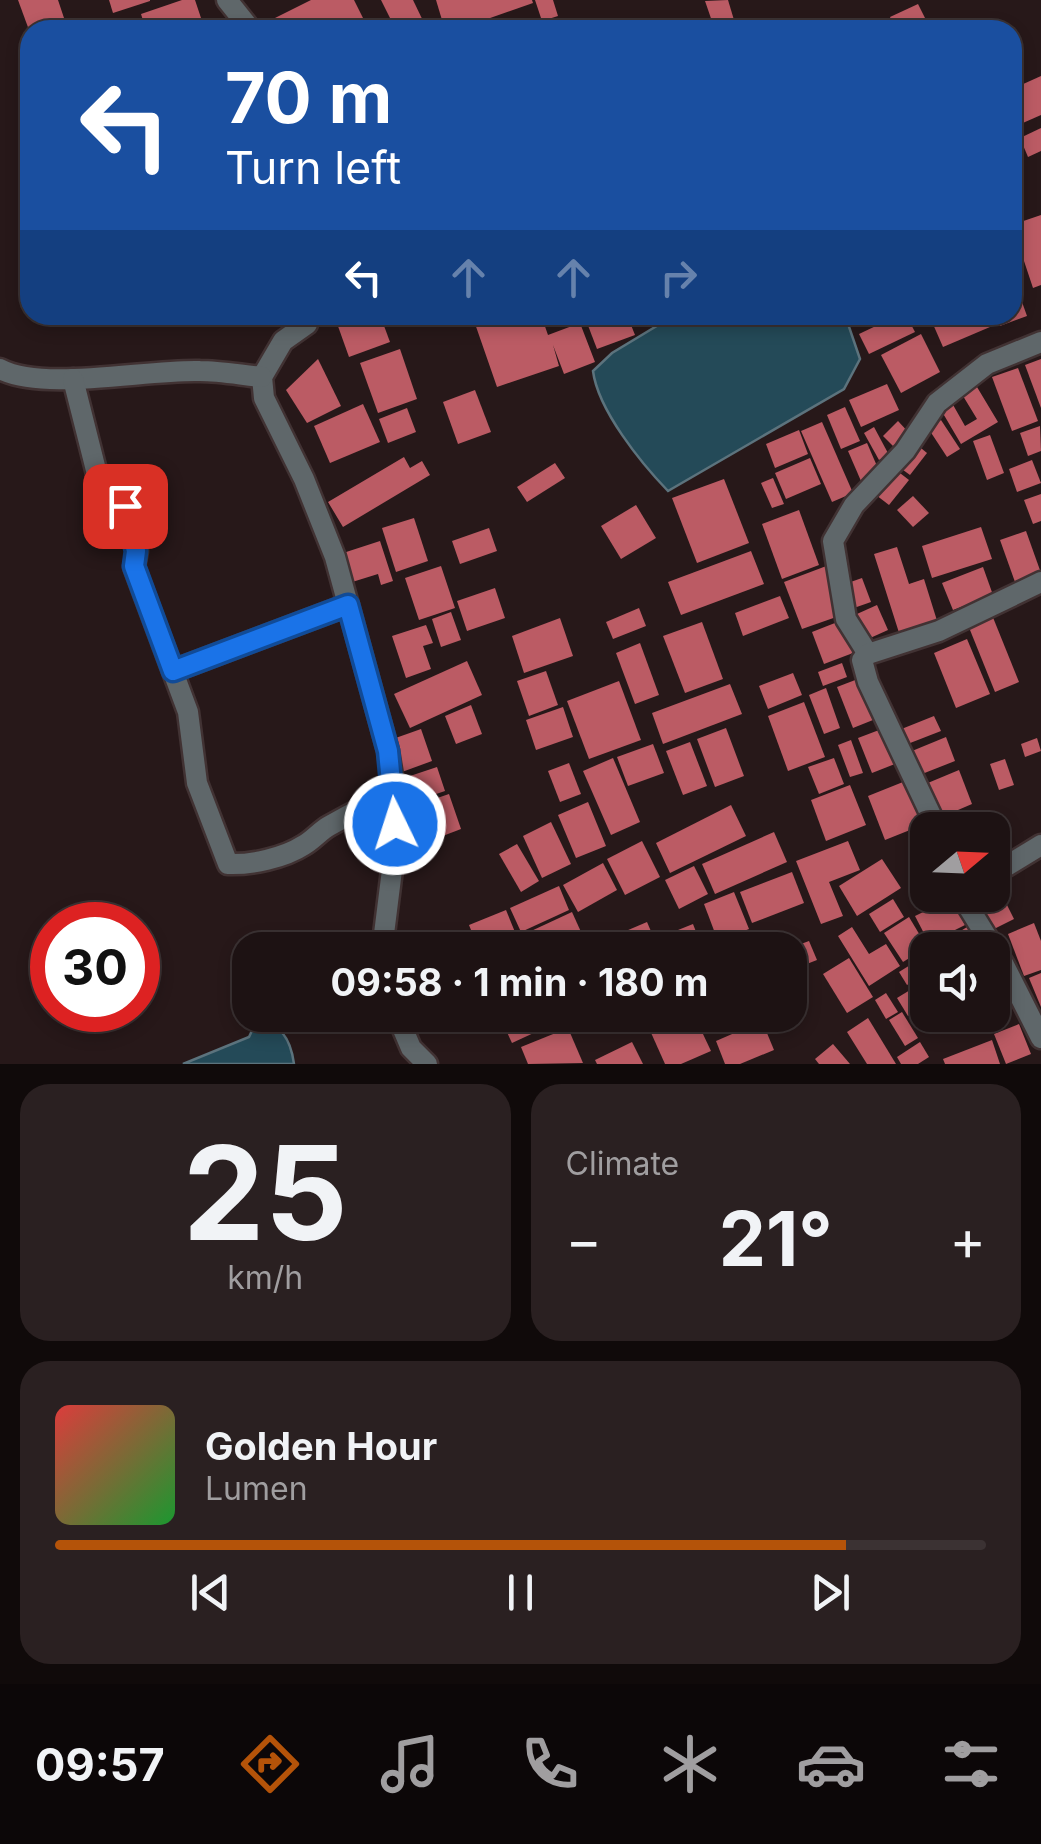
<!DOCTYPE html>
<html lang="en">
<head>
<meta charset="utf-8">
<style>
	body { margin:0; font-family:Inter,sans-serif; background:#2a2021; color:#f1f3f6; height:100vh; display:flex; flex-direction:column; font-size:38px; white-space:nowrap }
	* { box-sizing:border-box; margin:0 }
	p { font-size:32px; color:#a09ea0 }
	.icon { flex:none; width:55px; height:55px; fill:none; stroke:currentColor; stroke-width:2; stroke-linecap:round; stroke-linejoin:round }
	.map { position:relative; height:1064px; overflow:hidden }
	.side { display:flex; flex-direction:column; gap:20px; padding:20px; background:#100a0a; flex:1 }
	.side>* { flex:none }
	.guide { position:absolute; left:20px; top:20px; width:1002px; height:305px; border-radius:30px; box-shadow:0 5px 15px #0003,0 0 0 2px #3b3233; background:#1a4fa0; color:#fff; overflow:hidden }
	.needle { width:65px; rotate:71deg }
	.fabs { position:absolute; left:910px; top:812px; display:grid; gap:20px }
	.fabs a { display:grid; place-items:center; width:100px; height:100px; border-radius:20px; background:#1d1213; box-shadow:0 5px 15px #0003,0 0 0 2px #3b3233; font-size:50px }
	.speed { position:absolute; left:30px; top:902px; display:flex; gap:20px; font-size:50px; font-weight:700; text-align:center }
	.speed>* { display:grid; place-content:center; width:130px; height:130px; border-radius:50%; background:#1d1213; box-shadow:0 5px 15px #0003,0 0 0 2px #3b3233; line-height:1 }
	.speed .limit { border:15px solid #d22; background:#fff; color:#111 }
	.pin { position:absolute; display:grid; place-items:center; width:85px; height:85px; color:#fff; margin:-42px; border-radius:20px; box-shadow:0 5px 15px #0006 }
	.me { position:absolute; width:110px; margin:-55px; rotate:356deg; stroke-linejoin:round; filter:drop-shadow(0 0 8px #0008) }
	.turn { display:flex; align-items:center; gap:35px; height:210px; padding:0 40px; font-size:45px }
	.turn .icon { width:130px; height:130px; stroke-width:2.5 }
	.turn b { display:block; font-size:70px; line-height:85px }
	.lanes { display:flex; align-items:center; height:95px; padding:0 40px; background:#0003; justify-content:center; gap:50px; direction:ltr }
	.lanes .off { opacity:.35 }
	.big { font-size:75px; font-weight:700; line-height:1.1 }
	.side .tile { flex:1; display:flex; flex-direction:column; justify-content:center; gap:15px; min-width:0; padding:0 35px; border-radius:30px; background:#2a2021 }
	.side .dial { align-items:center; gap:0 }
	.dial b { font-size:130px; line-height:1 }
	.song { display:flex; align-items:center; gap:30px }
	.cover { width:120px; height:120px; border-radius:15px; background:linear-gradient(135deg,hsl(0 70% 55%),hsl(130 70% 35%)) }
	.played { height:10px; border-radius:5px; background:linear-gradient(90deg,#b45309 85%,#3b3233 85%) }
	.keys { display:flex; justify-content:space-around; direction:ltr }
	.heat { display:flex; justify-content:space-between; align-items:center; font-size:55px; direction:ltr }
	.side .tiles { flex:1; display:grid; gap:20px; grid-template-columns:1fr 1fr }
	.tile:last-child { grid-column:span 2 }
	.trip { position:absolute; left:232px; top:932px; width:575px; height:100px; border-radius:30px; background:#1d1213; box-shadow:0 5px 15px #0003,0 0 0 2px #3b3233; font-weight:700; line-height:100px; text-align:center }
	.tab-bar { display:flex; height:160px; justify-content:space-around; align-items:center; background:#0c0708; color:#a09ea0 }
	.tab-bar .icon { width:70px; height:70px }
	.tab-bar .on { color:#b45309 }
	.tab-bar b { font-size:45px; color:#f1f3f6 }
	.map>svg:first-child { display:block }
	.water { fill:#244a58; stroke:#5c737d; stroke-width:2.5 }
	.building { fill:#bb5b64 }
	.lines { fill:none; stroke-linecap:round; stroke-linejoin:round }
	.minor-casing { stroke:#413233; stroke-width:25 }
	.minor { stroke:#5f676a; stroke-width:20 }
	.route-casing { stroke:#114b97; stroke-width:25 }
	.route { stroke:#1a73e8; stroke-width:18 }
</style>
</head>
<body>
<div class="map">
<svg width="1041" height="1064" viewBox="0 0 1041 1064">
	<rect width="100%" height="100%" fill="#271819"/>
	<g class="water">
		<path d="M 675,315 L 845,315 L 860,359 L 844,389 L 668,491 C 641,463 598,410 593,371 L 612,353 Z"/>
		<path d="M 256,1022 C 282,1022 291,1041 294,1064 L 183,1064 L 249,1037 Z"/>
	</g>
	<g class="building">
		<polygon points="18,0 58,0 66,24 48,30 29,30"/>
		<polygon points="109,0 150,0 150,1 113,13"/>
		<polygon points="182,0 195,0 205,30 146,30 141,14"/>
		<polygon points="311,0 354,0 369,30 268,30 265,23"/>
		<polygon points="381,0 413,0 426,27 396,30"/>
		<polygon points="436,0 532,0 533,3 456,30 445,30"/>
		<polygon points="535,0 553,0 558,16 542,21"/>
		<polygon points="728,0 737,30 715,30 705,1"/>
		<polygon points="918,4 931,30 896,30 890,17"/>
		<polygon points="685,19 689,30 663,30 662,27"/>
		<polygon points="553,20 557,30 527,30 527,29"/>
		<polygon points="1041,76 1041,115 1016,126 1012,118 1012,89"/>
		<polygon points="1041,128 1041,151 1028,157 1020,138"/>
		<polygon points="1041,215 1041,285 1033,288 1012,225"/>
		<polygon points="1013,277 1027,316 1000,326 996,315 1012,315"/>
		<polygon points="334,315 380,315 390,342 349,357"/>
		<polygon points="472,315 541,315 548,335 580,323 595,362 564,374 553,345 559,366 497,387"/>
		<polygon points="548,315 575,315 552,325"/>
		<polygon points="584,315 627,315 635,335 597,349"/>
		<polygon points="637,315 662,315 642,325"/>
		<polygon points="899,315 906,315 915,332 869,354 859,334"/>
		<polygon points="929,315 985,315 990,327 943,347"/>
		<polygon points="921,334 940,372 901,393 881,355"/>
		<polygon points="400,349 417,399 378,413 360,363"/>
		<polygon points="318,359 341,406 307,423 286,390"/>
		<polygon points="1041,359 1041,408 1025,365"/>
		<polygon points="1018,368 1038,421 1012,431 992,377"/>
		<polygon points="974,382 998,422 961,444 941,410 952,403 965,426 977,419 960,391"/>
		<polygon points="887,384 899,410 861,427 849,400"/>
		<polygon points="475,390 491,432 458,444 443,402"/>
		<polygon points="363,404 380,442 330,463 314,426"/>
		<polygon points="845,407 860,441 841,449 827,415"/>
		<polygon points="407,408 416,432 388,443 379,419"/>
		<polygon points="941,420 960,449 947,457 928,428"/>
		<polygon points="898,421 910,434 895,448 883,436"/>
		<polygon points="822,422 853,493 832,502 801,431"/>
		<polygon points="1040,426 1041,451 1028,456 1020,433"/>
		<polygon points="874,427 889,455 879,460 864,433"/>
		<polygon points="799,430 808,454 775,468 766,444"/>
		<polygon points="990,435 1004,473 987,480 973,441"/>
		<polygon points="867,443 880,473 861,481 848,451"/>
		<polygon points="916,444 927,453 910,475 899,467"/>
		<polygon points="404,457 410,468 422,461 430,475 343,527 328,502"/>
		<polygon points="810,458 821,484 786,499 775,473"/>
		<polygon points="1032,460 1041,483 1017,492 1009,469"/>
		<polygon points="555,463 565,478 527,502 517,487"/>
		<polygon points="896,470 909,480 889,505 876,495"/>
		<polygon points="773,478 784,504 772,508 761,483"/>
		<polygon points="724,479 749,543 697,563 672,498"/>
		<polygon points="1041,494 1041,521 1033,524 1024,500"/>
		<polygon points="913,496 929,513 913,527 897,510"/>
		<polygon points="636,505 656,538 621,559 601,526"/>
		<polygon points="799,510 819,565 782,579 762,524"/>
		<polygon points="414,518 428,561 396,572 382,528"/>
		<polygon points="981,527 992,559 932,578 922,546"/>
		<polygon points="489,528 497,551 460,564 452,541"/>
		<polygon points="1026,531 1041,573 1015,582 1000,540"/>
		<polygon points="380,541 393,581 381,585 378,574 349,583 340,554"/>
		<polygon points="897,547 909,584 924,579 939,627 901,639 874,554"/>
		<polygon points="751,551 764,584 681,615 668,582"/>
		<polygon points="829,565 842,615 802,629 784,582"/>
		<polygon points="441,566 455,608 419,620 405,578"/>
		<polygon points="983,567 993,595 953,610 942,583"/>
		<polygon points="862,578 871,602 851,609 842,585"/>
		<polygon points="495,588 505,618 467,631 457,601"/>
		<polygon points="780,596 789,618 743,636 735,613"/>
		<polygon points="877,605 888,630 859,643 848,618"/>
		<polygon points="639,608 646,626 613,639 606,622"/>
		<polygon points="451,612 461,640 441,647 432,619"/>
		<polygon points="992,615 1019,682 995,692 968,625"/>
		<polygon points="560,618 573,656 524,673 512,636"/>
		<polygon points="840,621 853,653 824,664 812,632"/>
		<polygon points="702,622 723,679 685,693 663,636"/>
		<polygon points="426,625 433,643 423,646 431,669 406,678 392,636"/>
		<polygon points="967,639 990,694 956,708 934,653"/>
		<polygon points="640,643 659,695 635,704 616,653"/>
		<polygon points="467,661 482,695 410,728 394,694"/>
		<polygon points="842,663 847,677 823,686 818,672"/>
		<polygon points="546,671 558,705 529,716 517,681"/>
		<polygon points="793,673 802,695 768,709 759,686"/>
		<polygon points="863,677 878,718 853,728 837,687"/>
		<polygon points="619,681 641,740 589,759 567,701"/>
		<polygon points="730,684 742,714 663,744 652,713"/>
		<polygon points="826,688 840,728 824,734 809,695"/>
		<polygon points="804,702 825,757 788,771 768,716"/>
		<polygon points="471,705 482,734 456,744 445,716"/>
		<polygon points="563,707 573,737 536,750 526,720"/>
		<polygon points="934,716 941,731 905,745 899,730"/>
		<polygon points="887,727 900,762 872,773 858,738"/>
		<polygon points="726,728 744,776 715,787 697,739"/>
		<polygon points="421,729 432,761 402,772 390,740"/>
		<polygon points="946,737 955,761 922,774 912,751"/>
		<polygon points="1037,738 1041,751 1025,757 1021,744"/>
		<polygon points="851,740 863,773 850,777 838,745"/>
		<polygon points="690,742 707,786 683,795 666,751"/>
		<polygon points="653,744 664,773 628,786 617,757"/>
		<polygon points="613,758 640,822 611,835 583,771"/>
		<polygon points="834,758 844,784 819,794 808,767"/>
		<polygon points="1005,759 1014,785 999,790 990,764"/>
		<polygon points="569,763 581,794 560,802 548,771"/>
		<polygon points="437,767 445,791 404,805 395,781"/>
		<polygon points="959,770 972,804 937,819 923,785"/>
		<polygon points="908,780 925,824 885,840 868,796"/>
		<polygon points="850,785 866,825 826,841 811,800"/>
		<polygon points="449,794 461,829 401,852 399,811"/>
		<polygon points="588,802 606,846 576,858 558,815"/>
		<polygon points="731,805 746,836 670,873 656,843"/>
		<polygon points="551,822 571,864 542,878 523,836"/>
		<polygon points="774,832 787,862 715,894 702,864"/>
		<polygon points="642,841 660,877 625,895 607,859"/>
		<polygon points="848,841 860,870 829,882 843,916 821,924 796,861"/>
		<polygon points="517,844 539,881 521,892 499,854"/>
		<polygon points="882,859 901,888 857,916 839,886"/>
		<polygon points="603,863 617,890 578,912 563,885"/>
		<polygon points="694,866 708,894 679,909 665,880"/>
		<polygon points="792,872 804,903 752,923 740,892"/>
		<polygon points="996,883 1014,919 986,933 972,895 992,895 992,884"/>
		<polygon points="559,886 569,910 521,932 510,908"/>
		<polygon points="734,892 749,929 718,941 704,904"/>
		<polygon points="952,898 965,925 929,943 915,916"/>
		<polygon points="893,899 904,917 880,932 869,914"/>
		<polygon points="506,910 517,937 479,950 469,925"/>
		<polygon points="572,912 586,943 570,950 538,950 529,932"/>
		<polygon points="909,917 927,947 903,962 884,933"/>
		<polygon points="647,922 659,950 603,950 600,942"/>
		<polygon points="1034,923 1041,941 1041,970 1024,976 1008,934"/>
		<polygon points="693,924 703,950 662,950 658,938"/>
		<polygon points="972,924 987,950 963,950 954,935"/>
		<polygon points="852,927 869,954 886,944 900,966 869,986 838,936"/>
		<polygon points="751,933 757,950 715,950 714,947"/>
		<polygon points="809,941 817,960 794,969 790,948"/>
		<polygon points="923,957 928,972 907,985 899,972"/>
		<polygon points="849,958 873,997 847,1013 823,974"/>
		<polygon points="1041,973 1041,1007 1029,978"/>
		<polygon points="928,979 928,1004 908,1016 897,998"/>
		<polygon points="886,993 898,1012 886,1019 875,1000"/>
		<polygon points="902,1012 918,1038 905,1046 889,1020"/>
		<polygon points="458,1015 474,1015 478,1024 464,1030"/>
		<polygon points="499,1015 530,1015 538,1031 512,1043"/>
		<polygon points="672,1015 694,1015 711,1051 681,1064 665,1064 648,1026"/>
		<polygon points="868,1018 896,1064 867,1064 847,1032"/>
		<polygon points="762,1021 774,1050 740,1064 725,1064 716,1041"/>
		<polygon points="1019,1024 1031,1054 1006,1064 994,1034"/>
		<polygon points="568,1028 583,1063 528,1064 521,1047"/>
		<polygon points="992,1040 1000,1064 945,1064 943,1059"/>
		<polygon points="632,1042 643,1064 597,1064 595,1060"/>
		<polygon points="920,1042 929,1057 918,1064 901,1064 897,1057"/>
		<polygon points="833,1044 850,1064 819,1064 815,1059"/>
	</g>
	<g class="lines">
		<g class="minor-casing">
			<g id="minor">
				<polyline points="227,0 251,30"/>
				<polyline points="308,315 307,324 283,341 262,377 264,398 304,479 335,557 388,751 393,782 395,846 382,950"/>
				<path d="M 0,369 C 43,392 148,369 200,371 C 220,371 241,375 262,377"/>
				<path d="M 73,379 L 100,486 L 109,499 L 125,507 L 137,551 L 134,567 L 188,712 L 197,783 L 228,864 C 251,865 284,858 304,845 C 313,840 320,831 329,826 C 350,814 371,803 393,794"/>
				<polyline points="868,654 846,619 833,541 854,505 905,451 937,403 987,364 1041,342"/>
				<polyline points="173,671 348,605"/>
				<polyline points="938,830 868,682 862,660 868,654 939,631 1041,582"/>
				<polyline points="992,875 1041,845"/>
				<polyline points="961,895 1004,965 1041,1038"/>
				<polyline points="397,1015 411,1048 427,1064"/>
			</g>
		</g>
		<use href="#minor" class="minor"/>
	</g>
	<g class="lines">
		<g class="route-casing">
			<polyline id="route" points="125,506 136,551 134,566 173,671 348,605 388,751 395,824"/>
		</g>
		<use href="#route" class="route"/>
	</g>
</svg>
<div class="fabs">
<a><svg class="needle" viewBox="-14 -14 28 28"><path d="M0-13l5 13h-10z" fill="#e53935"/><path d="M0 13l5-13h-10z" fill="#a09ea0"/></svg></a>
<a><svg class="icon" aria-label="sound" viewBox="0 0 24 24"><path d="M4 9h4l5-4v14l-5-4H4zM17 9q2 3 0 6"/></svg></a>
</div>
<div class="speed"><div class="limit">30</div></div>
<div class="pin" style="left:125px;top:506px;background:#d93025"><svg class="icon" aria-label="arrive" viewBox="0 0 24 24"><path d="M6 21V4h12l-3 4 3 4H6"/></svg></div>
<svg class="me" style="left:395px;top:824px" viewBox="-20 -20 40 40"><circle r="17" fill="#1a73e8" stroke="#fff" stroke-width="3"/><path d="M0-11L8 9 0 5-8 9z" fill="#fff"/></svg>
<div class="trip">09:58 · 1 min · 180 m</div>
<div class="guide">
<div class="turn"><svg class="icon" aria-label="left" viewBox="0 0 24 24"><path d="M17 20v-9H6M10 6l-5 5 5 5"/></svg><div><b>70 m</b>Turn left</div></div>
<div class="lanes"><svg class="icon" aria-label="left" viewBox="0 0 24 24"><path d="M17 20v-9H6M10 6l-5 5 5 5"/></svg><svg class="icon off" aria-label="ahead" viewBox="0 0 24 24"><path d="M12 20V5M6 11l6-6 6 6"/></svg><svg class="icon off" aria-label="ahead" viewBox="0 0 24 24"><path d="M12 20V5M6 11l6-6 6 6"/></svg><svg class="icon off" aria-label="right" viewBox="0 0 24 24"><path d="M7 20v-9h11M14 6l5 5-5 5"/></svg></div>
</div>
</div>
<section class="side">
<div class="tiles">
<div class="tile dial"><b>25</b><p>km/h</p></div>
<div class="tile"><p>Climate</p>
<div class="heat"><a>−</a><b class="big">21°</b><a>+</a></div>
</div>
<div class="tile">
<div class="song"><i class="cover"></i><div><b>Golden Hour</b><p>Lumen</p></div></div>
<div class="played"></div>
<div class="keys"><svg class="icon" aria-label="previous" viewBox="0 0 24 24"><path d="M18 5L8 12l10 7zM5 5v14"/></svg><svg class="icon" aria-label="pause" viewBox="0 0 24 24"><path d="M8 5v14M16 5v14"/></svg><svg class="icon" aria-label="next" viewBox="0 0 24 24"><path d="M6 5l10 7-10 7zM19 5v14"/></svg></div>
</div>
</div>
</section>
<nav class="tab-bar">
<b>09:57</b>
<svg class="icon on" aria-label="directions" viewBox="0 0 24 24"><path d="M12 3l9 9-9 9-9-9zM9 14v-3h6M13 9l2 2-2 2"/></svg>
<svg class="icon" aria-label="music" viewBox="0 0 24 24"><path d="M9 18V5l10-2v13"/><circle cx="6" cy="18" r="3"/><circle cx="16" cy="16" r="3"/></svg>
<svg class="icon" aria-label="phone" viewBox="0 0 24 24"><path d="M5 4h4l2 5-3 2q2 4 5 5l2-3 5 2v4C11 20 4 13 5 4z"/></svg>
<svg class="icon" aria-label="climate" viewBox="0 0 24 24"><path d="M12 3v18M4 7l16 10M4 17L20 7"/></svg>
<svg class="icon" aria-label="car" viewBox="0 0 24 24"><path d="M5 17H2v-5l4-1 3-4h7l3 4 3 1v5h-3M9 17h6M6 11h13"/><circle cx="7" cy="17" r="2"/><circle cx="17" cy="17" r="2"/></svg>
<svg class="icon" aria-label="filters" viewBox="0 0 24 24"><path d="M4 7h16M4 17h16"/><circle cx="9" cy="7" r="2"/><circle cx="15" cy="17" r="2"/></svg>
</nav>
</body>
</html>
